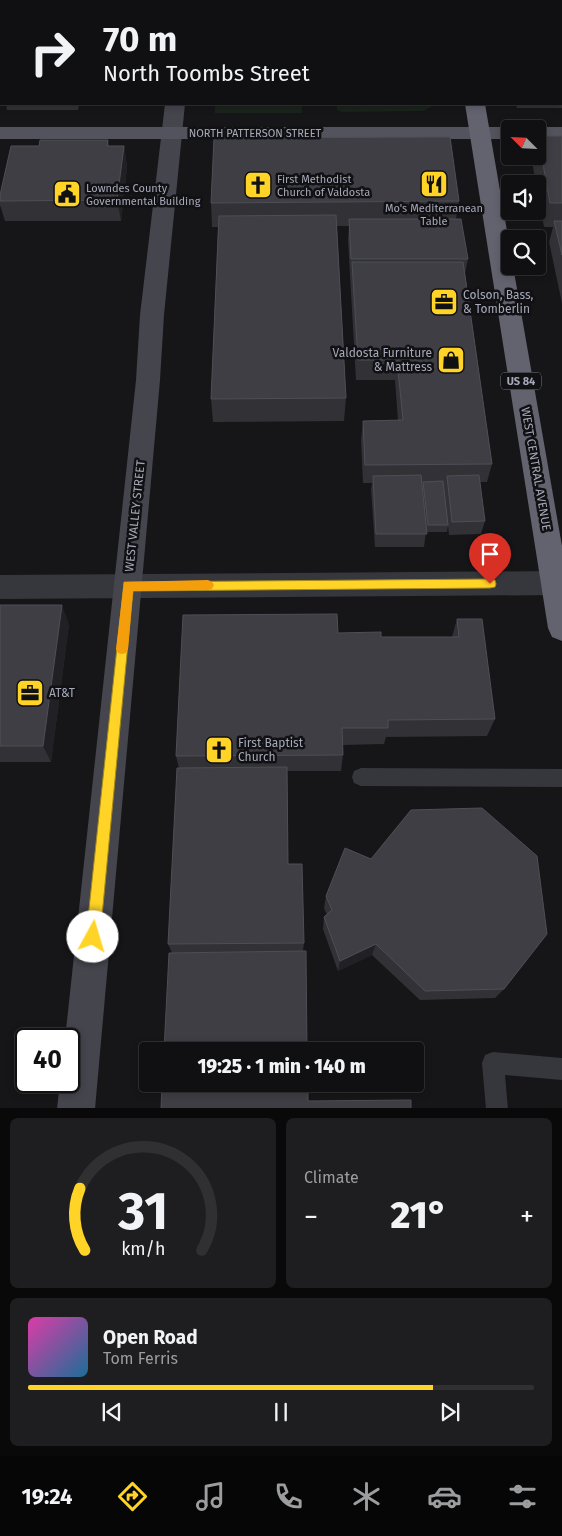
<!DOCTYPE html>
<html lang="en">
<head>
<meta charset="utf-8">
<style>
	body { margin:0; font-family:"Fira Sans",sans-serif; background:#1e1e20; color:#f1f3f6; height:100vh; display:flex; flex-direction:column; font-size:19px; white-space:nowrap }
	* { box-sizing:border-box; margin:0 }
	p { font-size:16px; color:#9c9d9f }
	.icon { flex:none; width:28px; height:28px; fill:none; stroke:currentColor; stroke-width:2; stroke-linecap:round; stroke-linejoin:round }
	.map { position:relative; height:1108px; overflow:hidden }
	.sheet { display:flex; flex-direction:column; gap:10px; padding:10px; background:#09090a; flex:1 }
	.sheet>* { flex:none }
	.hud { position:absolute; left:0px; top:0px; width:562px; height:105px; box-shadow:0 2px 8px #0003,0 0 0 1px #303032; background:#101012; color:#f1f3f6; overflow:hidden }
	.needle { width:32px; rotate:294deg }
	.buttons { position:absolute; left:501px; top:120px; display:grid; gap:10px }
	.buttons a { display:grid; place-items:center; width:45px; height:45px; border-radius:5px; background:#101012; box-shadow:0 2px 8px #0003,0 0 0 1px #303032; font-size:25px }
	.speed { position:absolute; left:15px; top:1028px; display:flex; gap:10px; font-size:25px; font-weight:700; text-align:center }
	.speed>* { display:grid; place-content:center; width:65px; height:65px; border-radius:50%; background:#101012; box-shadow:0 2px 8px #0003,0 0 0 1px #303032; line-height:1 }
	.speed .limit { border:2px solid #111; border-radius:8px; background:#fff; color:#111 }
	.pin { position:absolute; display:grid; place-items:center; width:42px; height:42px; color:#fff; margin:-51px -21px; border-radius:50% 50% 50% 0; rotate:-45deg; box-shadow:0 0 5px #0007 }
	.pin .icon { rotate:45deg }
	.me { position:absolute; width:55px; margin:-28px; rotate:6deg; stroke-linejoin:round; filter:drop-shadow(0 0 4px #0008) }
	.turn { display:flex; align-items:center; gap:18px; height:105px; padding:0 20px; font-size:22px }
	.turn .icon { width:65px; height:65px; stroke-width:2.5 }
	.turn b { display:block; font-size:35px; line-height:42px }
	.big { font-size:38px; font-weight:800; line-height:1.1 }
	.sheet .tile { flex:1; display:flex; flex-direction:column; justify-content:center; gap:8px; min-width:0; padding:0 18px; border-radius:8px; background:#1e1e20 }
	.sheet .dial { align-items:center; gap:0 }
	.dial svg { height:130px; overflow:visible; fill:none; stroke:#303032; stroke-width:7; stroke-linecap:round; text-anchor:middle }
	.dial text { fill:#f1f3f6; stroke:none }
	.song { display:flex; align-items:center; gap:15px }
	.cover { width:60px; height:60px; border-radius:8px; background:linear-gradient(135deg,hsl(320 70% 55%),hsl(200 70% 35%)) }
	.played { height:5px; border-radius:2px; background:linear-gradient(90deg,#ffd426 80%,#303032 80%) }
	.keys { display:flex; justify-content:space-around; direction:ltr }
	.heat { display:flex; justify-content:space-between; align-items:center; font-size:28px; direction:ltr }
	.sheet .tiles { flex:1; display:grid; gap:10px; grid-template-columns:1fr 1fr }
	.tile:last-child { grid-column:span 2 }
	.trip { position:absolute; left:139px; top:1042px; width:285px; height:50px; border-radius:5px; background:#101012; box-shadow:0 2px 8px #0003,0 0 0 1px #303032; font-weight:800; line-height:50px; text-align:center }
	.tabs { display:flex; height:80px; justify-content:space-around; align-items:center; background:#060607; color:#9c9d9f }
	.tabs .icon { width:35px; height:35px }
	.tabs .current { color:#ffd426 }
	.tabs b { font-size:22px; color:#f1f3f6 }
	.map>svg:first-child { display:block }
	.green { fill:#1b231d }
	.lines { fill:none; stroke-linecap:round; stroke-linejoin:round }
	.lane { fill:#36363d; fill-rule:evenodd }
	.street { fill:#36363d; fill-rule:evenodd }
	.secondary { fill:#44454d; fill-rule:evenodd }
	.primary { fill:#52535c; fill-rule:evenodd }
	.highway { fill:#62636f; fill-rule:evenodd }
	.wall { fill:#323136 }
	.shaded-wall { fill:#212024 }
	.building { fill:#3e3e44; stroke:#4e4f56 }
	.route { fill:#ffd426; stroke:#a68a19 }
	.slow { fill:#f59e0b }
	.labels { text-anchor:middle; stroke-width:5; stroke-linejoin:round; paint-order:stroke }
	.far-street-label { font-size:11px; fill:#a6a9b9; stroke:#111013 }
	.far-poi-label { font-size:11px; fill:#a6a9b9; stroke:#111013; text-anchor:start }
	.shield { fill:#111013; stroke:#797b87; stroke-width:1 }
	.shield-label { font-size:11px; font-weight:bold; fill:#a6a9b9 }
	.poi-label { font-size:12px; fill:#a6a9b9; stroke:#111013; text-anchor:start }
	.street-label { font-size:12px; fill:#a6a9b9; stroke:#111013 }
</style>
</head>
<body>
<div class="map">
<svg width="562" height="1109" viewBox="0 0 562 1109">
	<rect width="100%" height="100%" fill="#161518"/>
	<g class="green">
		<rect x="215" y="104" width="87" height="9"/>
		<polygon points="336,104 435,104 424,111 342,112 337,110"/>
	</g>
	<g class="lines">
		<g class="lane">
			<polygon points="361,768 562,769 562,787 361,786 354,783 352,777 354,771"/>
			<polygon points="493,1052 562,1058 562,1080 505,1075 508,1109 486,1109 482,1063 485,1055"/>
		</g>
		<polygon class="street" points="562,571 562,595 0,599 0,575"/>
		<g class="secondary">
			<rect x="178" y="0" width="18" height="1"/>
			<polygon points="165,104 185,104 164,315 160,380 95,1109 57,1109 60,1081 69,1081 69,1039 65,1039 136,380 140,315"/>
		</g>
		<g class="primary">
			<polygon points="0,127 510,127 517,129 510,129 510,139 0,139"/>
			<polygon points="538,127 562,127 562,139 538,139 538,129 531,129"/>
		</g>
		<g class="highway">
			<polygon points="447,0 465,0 466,1 448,1"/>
			<polygon points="465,104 485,104 510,248 510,266 513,266 562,546 562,641 552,637 548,628"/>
		</g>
	</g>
	<g class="wall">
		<polygon points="0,0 10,0 9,1 1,1 1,15 0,15"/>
		<polygon points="494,0 562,0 562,108 517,108 516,104 561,104 561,1 494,1"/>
		<polygon points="6,104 130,104 127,105 79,105 78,110 7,110"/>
		<polygon points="538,136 562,136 562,303 549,242 553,227 544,227 538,193 538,184 536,184 532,161 533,156 538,156"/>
		<polygon points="108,140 109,146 124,146 127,167 121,221 5,221 0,205 0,195 39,146"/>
		<polygon points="459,201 456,219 468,259 465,273 492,464 487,482 480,482 485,521 481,534 449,535 448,526 447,532 426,532 424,547 375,547 371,489 372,483 363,483 361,440 363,421 398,421 395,380 356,380 348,240 349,226 337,226 346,398 344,421 213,422 211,399 218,227 212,227 211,203"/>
		<polygon points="0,605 69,624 51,762 0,762"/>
		<polygon points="457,619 495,719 487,736 386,737 384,744 343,745 343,755 341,771 287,771 288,864 304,943 303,951 172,953 168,944 179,768 176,756 338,633 381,637 452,637"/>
		<polygon points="326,896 504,989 495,998 420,1000 372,955 338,971 323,929 324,917 327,915 324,908"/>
	</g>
	<g class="shaded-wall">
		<polygon points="2,0 10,0 9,1 2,1"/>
		<polygon points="1,71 1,94 0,95 0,72"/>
		<polygon points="124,146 127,167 121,221 117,200"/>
		<polygon points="62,605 69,624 51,762 43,746"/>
		<polygon points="376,944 372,955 338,971 340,961"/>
	</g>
	<g class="building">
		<rect x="81" y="0" width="51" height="1"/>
		<rect x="279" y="0" width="72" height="1"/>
		<polygon points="500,0 562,0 562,22 561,22 561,1 500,1"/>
		<polygon points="0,24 1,24 1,32 0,36"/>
		<polygon points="561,31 562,33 562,83 561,83"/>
		<polygon points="0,41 1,41 1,71 0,72"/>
		<polygon points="538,136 562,136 562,203 550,203"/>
		<polygon points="450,137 459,201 211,203 214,138"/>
		<polygon points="40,140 108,140 107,146 124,146 117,200 0,201 0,195 11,146 39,146"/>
		<polygon points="336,215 346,398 211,399 219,216"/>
		<polygon points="349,219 461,219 468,259 351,259"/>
		<polygon points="554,221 562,221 562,255"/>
		<polygon points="352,262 463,262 492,464 365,465 363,421 403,420 397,360 358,360"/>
		<polygon points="421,475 427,534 376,534 373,476"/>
		<polygon points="479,475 485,521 452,522 447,476"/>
		<polygon points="443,481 448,525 428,525 423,482"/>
		<polygon points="0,605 62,605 43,746 0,746"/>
		<polygon points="337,614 338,633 381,632 381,637 459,637 457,619 482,619 495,719 388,720 388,728 342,728 343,755 176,756 183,615"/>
		<polygon points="287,767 288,864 302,864 304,943 168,944 177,768"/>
		<polygon points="482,808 537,856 547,934 504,989 425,991 376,944 340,961 324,917 332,910 326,896 345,848 371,859 411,810"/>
		<polygon points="306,951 307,1051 164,1051 169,953"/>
		<polygon points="162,1084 308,1084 308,1101 411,1100 411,1109 161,1109"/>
	</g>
	<polygon class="route" points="490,579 495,580 496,584 495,587 490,588 133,591 100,937 98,942 93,944 88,942 86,937 124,582"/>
	<polygon class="slow" points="208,580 212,582 214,585 212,589 208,590 133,591 128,649 126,653 122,654 118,653 116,649 124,582"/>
	<defs>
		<g id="restaurant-square" transform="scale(1.4375)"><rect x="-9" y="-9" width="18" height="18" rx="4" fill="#ffd426" stroke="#111013"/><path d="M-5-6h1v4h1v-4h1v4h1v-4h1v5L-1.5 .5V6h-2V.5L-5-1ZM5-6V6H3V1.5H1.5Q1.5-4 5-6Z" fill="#111"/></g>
		<g id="church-square" transform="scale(1.4375)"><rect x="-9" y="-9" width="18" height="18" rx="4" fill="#ffd426" stroke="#111013"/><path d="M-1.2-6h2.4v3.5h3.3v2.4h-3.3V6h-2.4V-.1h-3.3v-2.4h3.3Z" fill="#111"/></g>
		<g id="civic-square" transform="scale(1.4375)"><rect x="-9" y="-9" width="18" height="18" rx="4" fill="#ffd426" stroke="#111013"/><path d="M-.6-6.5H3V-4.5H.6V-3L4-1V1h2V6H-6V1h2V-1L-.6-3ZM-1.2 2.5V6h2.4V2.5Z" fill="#111"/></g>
		<g id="office-square" transform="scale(1.4375)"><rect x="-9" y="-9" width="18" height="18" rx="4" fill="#ffd426" stroke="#111013"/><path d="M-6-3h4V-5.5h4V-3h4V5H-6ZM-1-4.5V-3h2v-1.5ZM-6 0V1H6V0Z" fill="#111"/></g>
		<g id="shop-square" transform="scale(1.4375)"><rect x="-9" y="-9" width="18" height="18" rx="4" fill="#ffd426" stroke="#111013"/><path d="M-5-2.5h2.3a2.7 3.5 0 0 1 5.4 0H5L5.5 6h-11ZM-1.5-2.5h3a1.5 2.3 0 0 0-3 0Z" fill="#111"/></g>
	</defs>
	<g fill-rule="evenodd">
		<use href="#restaurant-square" x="434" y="184"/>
		<use href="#church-square" x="258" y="185"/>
		<use href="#civic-square" x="67" y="194"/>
		<use href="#office-square" x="444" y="302"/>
		<use href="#shop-square" x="451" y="360"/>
		<use href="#office-square" x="30" y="693"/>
		<use href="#church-square" x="219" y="750"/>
	</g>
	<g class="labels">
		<g class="far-street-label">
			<text x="255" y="137">NORTH PATTERSON STREET</text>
		</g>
		<g class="far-poi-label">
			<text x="277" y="183">First Methodist<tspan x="277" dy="13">Church of Valdosta</tspan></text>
			<text x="86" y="192">Lowndes County<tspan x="86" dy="13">Governmental Building</tspan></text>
			<text x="434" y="212" text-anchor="middle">Mo's Mediterranean<tspan x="434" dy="13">Table</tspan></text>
		</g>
		<rect class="shield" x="501" y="372.5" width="40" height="17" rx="4"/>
		<g class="shield-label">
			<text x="521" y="385">US 84</text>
		</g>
		<g class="poi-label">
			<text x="463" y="299">Colson, Bass,<tspan x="463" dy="14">&amp; Tomberlin</tspan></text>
			<text x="432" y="357" text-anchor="end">Valdosta Furniture<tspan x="432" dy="14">&amp; Mattress</tspan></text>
			<text x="49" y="697">AT&amp;T</text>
			<text x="238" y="747">First Baptist<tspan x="238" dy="14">Church</tspan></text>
		</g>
		<g class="street-label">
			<text transform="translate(536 469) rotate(80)" y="4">WEST CENTRAL AVENUE</text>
			<text transform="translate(135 516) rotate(-84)" y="4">WEST VALLEY STREET</text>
		</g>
	</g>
</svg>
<div class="buttons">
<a><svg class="needle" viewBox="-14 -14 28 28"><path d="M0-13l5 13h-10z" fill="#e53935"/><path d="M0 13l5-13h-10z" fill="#9c9d9f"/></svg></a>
<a><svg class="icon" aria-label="sound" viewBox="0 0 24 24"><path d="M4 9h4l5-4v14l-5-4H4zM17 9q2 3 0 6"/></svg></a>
<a><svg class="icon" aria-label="search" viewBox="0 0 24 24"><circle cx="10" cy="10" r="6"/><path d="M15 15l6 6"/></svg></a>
</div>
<div class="speed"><div class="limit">40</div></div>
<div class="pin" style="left:490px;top:584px;background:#d93025"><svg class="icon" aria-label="arrive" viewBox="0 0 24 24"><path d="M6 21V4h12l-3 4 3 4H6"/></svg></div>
<svg class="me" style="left:93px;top:937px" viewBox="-20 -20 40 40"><circle r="19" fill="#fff"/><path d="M0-13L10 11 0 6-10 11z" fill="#ffd426"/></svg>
<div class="trip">19:25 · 1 min · 140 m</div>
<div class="hud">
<div class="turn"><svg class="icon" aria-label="right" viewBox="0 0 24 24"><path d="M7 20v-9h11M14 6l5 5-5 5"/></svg><div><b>70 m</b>North Toombs Street</div></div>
</div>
</div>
<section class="sheet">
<div class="tiles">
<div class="tile dial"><svg viewBox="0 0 100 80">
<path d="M14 69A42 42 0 1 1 86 69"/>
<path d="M14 69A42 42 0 0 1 11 31" stroke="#ffd426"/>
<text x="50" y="56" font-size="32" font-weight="700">31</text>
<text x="50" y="72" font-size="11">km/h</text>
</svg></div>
<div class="tile"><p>Climate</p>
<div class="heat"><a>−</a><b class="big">21°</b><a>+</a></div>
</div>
<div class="tile">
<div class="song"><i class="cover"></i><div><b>Open Road</b><p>Tom Ferris</p></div></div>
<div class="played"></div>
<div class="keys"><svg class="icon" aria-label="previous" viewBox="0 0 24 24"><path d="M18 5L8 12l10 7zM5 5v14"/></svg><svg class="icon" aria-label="pause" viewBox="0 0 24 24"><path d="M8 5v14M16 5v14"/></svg><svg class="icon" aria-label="next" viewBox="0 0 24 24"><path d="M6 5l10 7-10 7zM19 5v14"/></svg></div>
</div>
</div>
</section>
<nav class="tabs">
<b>19:24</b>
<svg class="icon current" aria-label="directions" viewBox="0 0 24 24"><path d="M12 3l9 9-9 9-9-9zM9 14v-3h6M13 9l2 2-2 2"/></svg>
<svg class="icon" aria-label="music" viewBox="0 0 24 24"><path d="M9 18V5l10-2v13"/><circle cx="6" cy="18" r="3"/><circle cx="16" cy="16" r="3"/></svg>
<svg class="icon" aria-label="phone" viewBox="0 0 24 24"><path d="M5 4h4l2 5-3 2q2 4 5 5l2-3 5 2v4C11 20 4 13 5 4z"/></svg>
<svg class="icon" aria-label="climate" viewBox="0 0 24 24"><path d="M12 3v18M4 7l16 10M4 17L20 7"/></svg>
<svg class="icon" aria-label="car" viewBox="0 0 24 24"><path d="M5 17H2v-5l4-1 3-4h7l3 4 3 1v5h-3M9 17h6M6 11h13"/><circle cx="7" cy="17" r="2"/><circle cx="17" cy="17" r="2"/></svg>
<svg class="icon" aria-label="filters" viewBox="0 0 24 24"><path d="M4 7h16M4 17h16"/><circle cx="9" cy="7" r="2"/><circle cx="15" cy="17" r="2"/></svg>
</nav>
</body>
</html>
